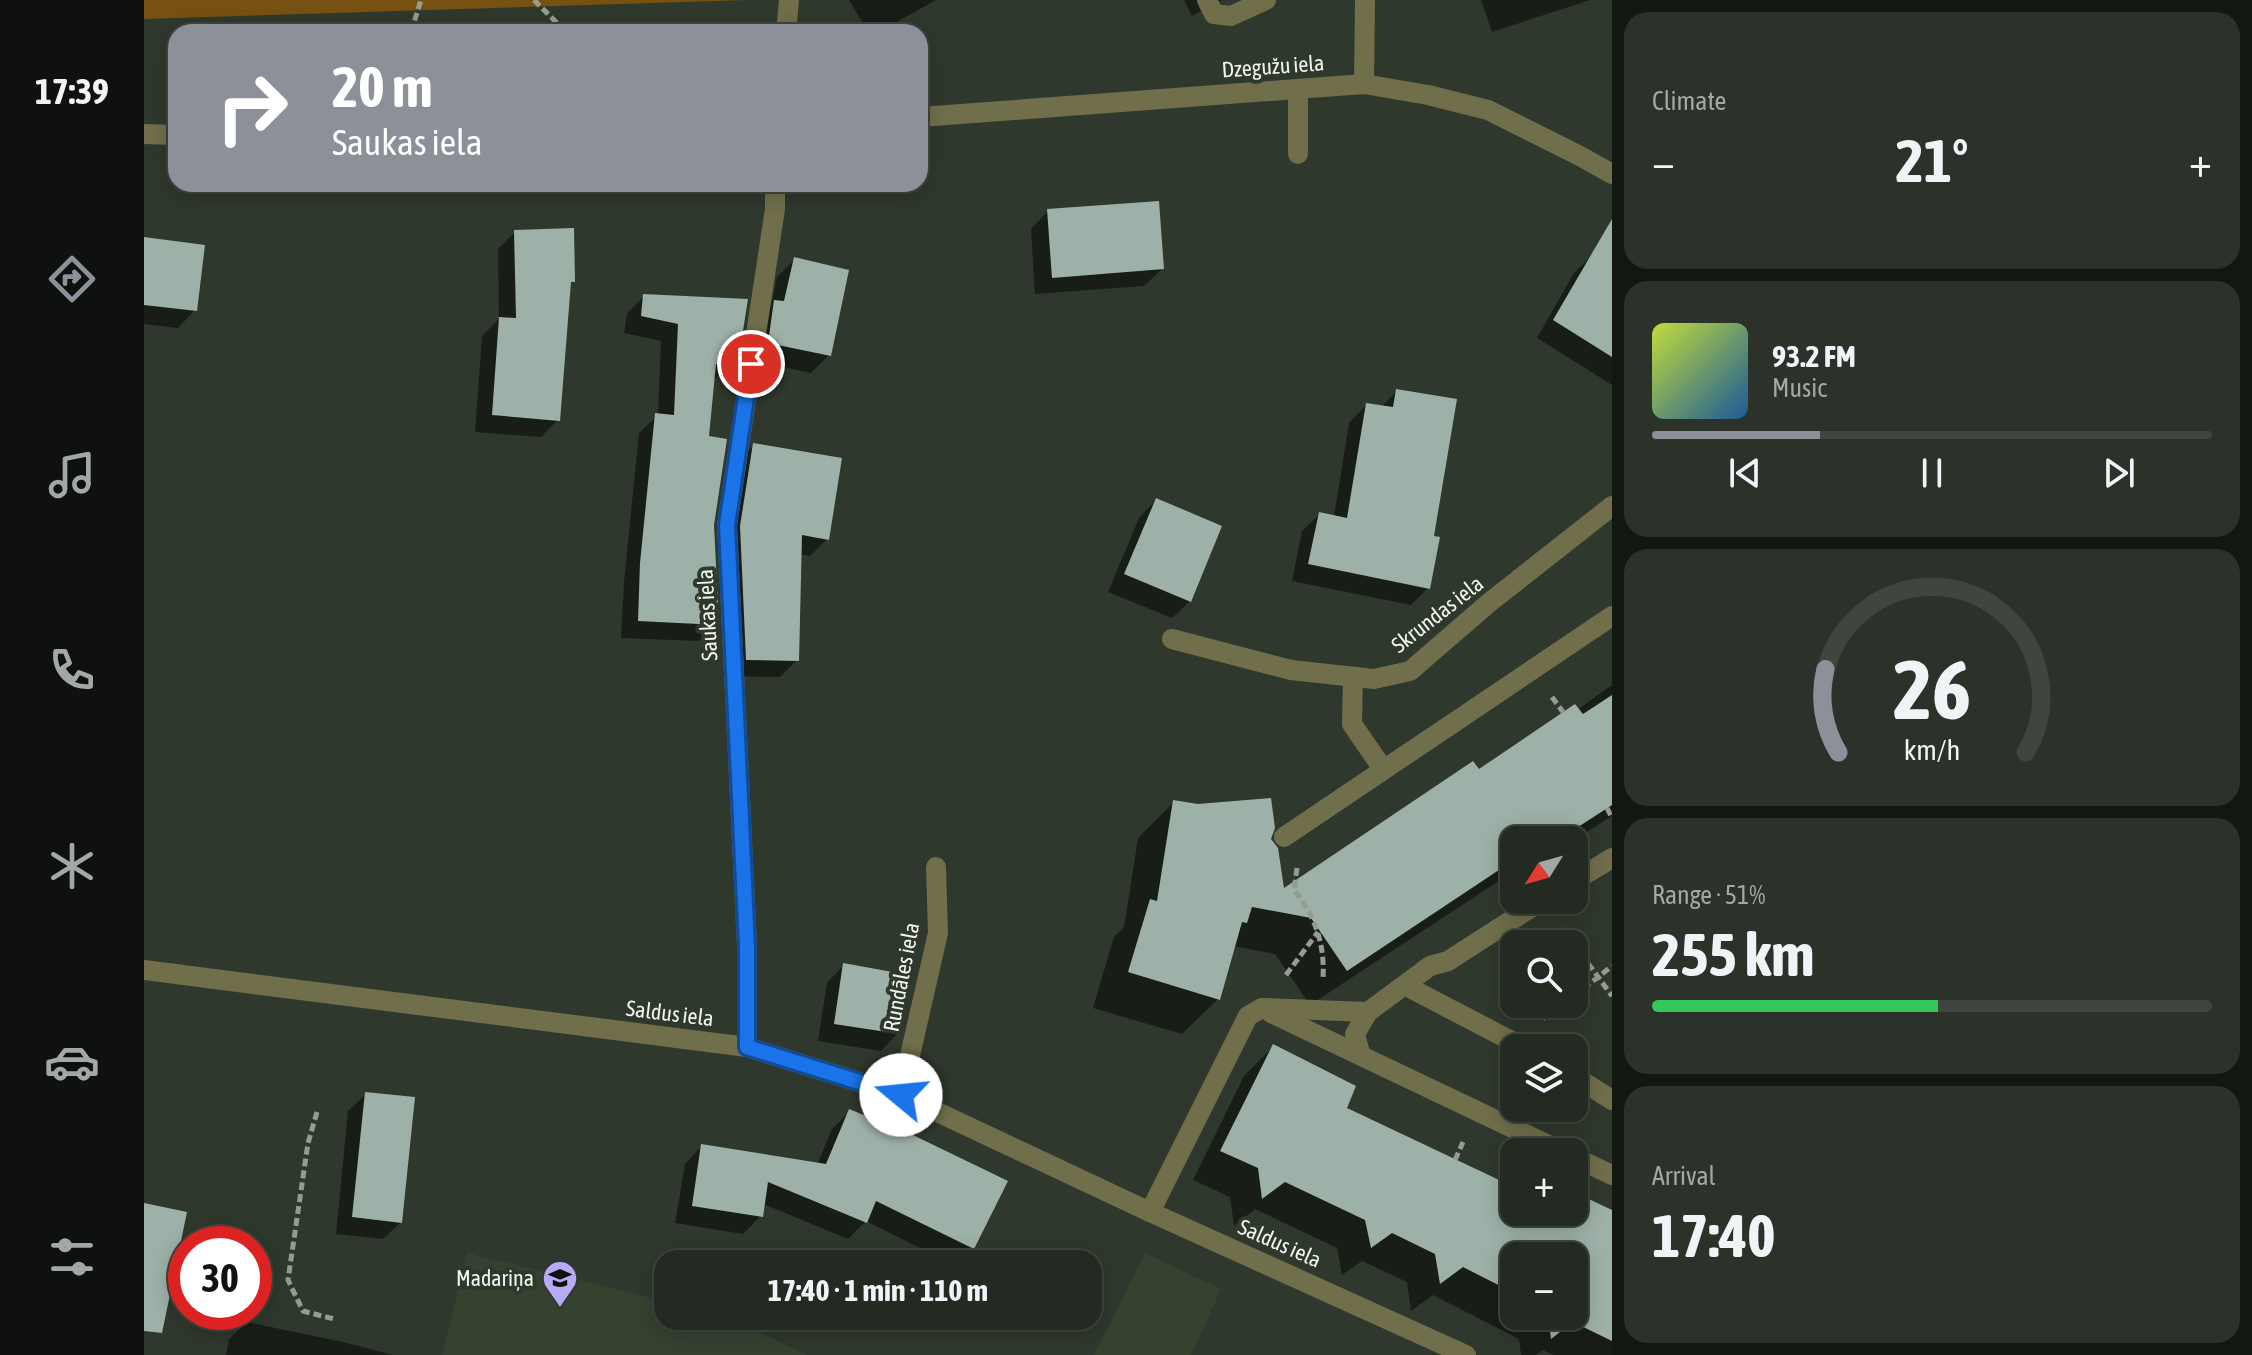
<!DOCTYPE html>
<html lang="en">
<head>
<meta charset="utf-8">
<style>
	body { margin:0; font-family:"Asap Condensed",sans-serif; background:#2b322a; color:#f1f3f6; height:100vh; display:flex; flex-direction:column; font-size:30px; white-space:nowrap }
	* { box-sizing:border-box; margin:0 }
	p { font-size:26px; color:#a3a7a5 }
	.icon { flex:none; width:44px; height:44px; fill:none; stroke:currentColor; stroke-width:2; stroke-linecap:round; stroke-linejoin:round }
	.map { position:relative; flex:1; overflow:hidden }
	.sheet { display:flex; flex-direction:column; gap:12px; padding:12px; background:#131712; width:640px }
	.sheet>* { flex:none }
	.guide { position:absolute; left:24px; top:24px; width:760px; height:168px; border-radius:24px; box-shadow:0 4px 20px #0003,0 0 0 2px #40463f; background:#8c9099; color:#fff; overflow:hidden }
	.needle { width:52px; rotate:233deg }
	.buttons { position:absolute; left:1356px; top:826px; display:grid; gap:16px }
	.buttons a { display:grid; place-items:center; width:88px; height:88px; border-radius:16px; background:#232a21; box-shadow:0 4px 20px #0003,0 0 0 2px #40463f; font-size:40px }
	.speed { position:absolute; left:24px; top:1226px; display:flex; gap:16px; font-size:40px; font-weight:700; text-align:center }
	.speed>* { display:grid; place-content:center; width:104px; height:104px; border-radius:50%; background:#232a21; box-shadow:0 4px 20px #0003,0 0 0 2px #40463f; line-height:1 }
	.speed .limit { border:12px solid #d22; background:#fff; color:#111 }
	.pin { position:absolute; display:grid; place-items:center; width:68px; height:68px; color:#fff; margin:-34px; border:4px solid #fff; border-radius:50%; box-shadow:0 2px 8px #0007 }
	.me { position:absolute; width:88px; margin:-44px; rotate:287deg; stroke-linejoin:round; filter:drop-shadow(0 0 6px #0008) }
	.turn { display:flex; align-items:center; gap:28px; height:168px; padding:0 32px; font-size:36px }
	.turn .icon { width:104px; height:104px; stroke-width:2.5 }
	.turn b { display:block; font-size:56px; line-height:68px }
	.big { font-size:60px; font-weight:700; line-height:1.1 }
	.sheet .card { flex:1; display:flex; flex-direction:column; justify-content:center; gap:12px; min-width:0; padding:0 28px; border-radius:24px; background:#2b322a }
	.sheet .dial { align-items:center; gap:0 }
	.dial svg { height:208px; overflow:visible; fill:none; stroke:#40463f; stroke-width:7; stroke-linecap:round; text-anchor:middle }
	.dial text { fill:#f1f3f6; stroke:none }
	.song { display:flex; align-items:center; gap:24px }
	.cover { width:96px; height:96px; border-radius:12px; background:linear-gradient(135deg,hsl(70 70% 55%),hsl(210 70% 35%)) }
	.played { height:8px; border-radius:4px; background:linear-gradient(90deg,#8c9099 30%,#40463f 30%) }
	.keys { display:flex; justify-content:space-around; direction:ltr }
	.heat { display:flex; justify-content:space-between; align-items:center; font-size:44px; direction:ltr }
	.charge { height:12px; border-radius:6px; background:linear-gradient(90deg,#34c759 51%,#40463f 0) }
	.trip { position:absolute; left:510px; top:1250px; width:448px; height:80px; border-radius:24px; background:#232a21; box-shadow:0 4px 20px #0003,0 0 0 2px #40463f; font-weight:700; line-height:80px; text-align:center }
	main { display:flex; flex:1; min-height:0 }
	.tab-bar { display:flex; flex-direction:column; width:144px; justify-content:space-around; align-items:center; background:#0e110d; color:#a3a7a5 }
	.tab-bar .icon { width:56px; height:56px }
	.tab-bar .on { color:#8c9099 }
	.tab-bar b { font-size:36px; color:#f1f3f6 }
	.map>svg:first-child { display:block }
	.built { fill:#354230 }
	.green { fill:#775112 }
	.shadow { fill:#0007; fill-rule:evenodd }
	.building { fill:#9eb1a8 }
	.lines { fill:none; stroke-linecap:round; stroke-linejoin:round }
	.path { stroke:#959c92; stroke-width:5; stroke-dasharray:8 4; stroke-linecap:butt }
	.lane { stroke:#706e4b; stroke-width:20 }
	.street { stroke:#706e4b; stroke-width:20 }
	.route-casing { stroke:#114b97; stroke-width:20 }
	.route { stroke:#1a73e8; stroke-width:14 }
	.labels { text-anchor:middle; stroke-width:8; stroke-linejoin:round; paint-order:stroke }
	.street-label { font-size:22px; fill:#f0f5ed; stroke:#2f382c }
	.poi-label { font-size:22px; fill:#f0f5ed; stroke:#2f382c; text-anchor:end }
</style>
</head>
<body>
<main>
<nav class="tab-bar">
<b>17:39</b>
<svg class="icon on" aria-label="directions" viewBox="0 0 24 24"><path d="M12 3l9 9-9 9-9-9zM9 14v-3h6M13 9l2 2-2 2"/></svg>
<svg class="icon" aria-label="music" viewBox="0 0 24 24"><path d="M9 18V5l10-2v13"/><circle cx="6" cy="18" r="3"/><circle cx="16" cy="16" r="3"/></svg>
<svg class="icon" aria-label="phone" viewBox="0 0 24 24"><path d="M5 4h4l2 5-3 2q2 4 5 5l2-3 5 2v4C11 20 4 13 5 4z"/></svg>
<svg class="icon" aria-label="climate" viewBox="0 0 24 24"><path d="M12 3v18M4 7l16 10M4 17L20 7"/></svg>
<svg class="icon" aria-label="car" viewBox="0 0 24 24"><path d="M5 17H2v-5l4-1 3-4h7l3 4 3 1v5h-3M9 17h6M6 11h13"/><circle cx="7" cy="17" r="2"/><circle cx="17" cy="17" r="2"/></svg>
<svg class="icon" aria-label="filters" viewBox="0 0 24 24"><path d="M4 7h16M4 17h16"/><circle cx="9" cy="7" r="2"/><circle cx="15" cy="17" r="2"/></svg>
</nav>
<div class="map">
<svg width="1468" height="1355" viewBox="0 0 1468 1355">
	<rect width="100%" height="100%" fill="#2f382c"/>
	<g class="built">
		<polygon points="323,1253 524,1302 524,1316 580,1316 664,1355 298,1355"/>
		<polygon points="1001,1253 1077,1289 1047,1355 950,1355"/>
	</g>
	<polygon class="green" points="0,0 604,0 0,19"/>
	<g class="shadow">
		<polygon points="705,0 792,0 735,32 724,32"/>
		<polygon points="1040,0 1078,0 1048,16"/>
		<polygon points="1337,0 1446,0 1348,32"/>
		<polygon points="904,211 1018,269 1000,286 891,294 887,229"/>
		<polygon points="371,232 429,281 425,286 414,420 397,437 331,432 338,336 355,319 354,249"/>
		<polygon points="0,239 51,310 34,328 0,324"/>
		<polygon points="1448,256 1468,268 1468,385 1393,338 1430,273"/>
		<polygon points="650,260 685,355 667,373 608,360 614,320 627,307 633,277"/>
		<polygon points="500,296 596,336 587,346 586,364 568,382 563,438 573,624 555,641 477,638 480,582 495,433 514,415 517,341 480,333 483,314"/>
		<polygon points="1253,391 1288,538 1284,588 1267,605 1148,581 1158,531 1176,514 1190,517 1205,423 1222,405 1237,407"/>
		<polygon points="609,446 683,539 666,556 655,554 653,660 636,677 586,676 592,463"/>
		<polygon points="1012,500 1046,601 1028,618 964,592 995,518"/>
		<polygon points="1468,685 1468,816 1430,840 1370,840 1370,871 1166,1005 1131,954 1089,946 1074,999 1038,1034 949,1008 970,937 980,927 994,838 1030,802 1125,839 1138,891 1335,772 1433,710"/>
		<polygon points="700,965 754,1033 737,1051 674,1041 683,983"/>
		<path d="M 1129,1047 L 1200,1109 L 1370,1189 L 1370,1212 L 1430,1212 L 1430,1195 L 1468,1212 L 1468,1355 L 1409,1355 L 1399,1350 L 1392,1355 L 1377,1355 L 1375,1339 L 1289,1295 L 1267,1311 L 1263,1282 L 1218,1261 L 1198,1275 L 1193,1248 L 1111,1209 L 1090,1226 L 1086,1197 L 1049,1180 L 1100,1076 ZM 1370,1256 L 1430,1256 L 1430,1316 L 1370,1316 Z"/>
		<polygon points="222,1094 257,1222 239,1239 192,1234 204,1111"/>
		<polygon points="706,1111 829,1248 813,1264 808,1264 722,1221 704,1239 619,1204 617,1216 599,1234 531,1223 541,1164 558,1146 673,1165 688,1129"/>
		<polygon points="103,1322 199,1342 249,1355 82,1355 85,1339"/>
	</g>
	<g class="building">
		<polygon points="1015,201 1020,269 908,278 903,209"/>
		<polygon points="1468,219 1468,357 1409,320"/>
		<polygon points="430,228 431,282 427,282 416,421 348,415 355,317 372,318 370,230"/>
		<polygon points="0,237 61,245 53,311 0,305"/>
		<polygon points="650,257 705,270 687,356 624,343 630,300 640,301"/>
		<polygon points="499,294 604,299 598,337 589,335 588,365 572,364 565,436 583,439 570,525 575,625 494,621 496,563 511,413 530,415 534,324 497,316"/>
		<polygon points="1252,389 1313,399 1290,536 1296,537 1286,589 1164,564 1175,512 1203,518 1222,403 1249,407"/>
		<polygon points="609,443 698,458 685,540 658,535 655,661 602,660 596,526"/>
		<polygon points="1012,498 1078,526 1047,602 980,574"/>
		<polygon points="1468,695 1468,805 1414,840 1370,840 1370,860 1203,971 1167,918 1108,907 1103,923 1098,922 1076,1000 984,972 1006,899 1013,901 1029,800 1054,804 1127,798 1131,828 1127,839 1134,848 1140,888 1329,761 1335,769 1431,704 1439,714"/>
		<polygon points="699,963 765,975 756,1034 690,1024"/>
		<polygon points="1129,1044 1212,1086 1203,1108 1370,1187 1370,1212 1422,1212 1430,1216 1430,1192 1468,1210 1468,1341 1429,1322 1407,1339 1404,1316 1430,1316 1430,1256 1370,1256 1370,1293 1319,1267 1296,1284 1291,1254 1248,1233 1227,1248 1221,1220 1141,1182 1118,1199 1114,1168 1076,1151"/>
		<polygon points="221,1092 271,1097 258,1223 208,1217"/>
		<polygon points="705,1109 771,1136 864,1181 830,1249 732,1201 723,1223 624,1182 619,1217 548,1206 557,1144 682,1164"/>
		<polygon points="0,1203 43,1212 18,1333 0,1331"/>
	</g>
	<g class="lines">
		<g class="path">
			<polyline points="390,0 422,32"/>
			<polyline points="267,32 277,0"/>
			<polyline points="1408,697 1419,712"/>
			<polyline points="1463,808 1468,818"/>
			<polyline points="1361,867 1369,880"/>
			<path d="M 1153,868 L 1150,890 C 1171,916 1181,944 1179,978"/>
			<polyline points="1418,929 1430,944"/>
			<polyline points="1430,944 1468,996"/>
			<polyline points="1142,975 1174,932"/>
			<polyline points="1430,996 1468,966"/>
			<polyline points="1399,1019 1419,1004"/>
			<polyline points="173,1112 164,1143 144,1280 159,1311 190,1319"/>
			<polyline points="1311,1160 1319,1142"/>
		</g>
		<g class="lane">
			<polyline points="1063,0 1070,14 1087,16 1122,0"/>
			<polyline points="642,32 645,0"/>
			<polyline points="1220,84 1221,0"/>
			<polyline points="1154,89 1154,154"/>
			<polyline points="1209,677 1208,724 1239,769"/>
			<polyline points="1140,837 1468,616"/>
			<polyline points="1430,881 1468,858"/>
			<polyline points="1262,986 1381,1048"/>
			<polyline points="1127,1013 1419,1152"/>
			<polyline points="1216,1053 1211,1034 1224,1012"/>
			<polyline points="1430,1076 1468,1100"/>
			<polyline points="1430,1157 1468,1175"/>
			<polyline points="1006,1212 1104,1016 1118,1008 1224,1012 1286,966 1304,961 1399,900"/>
		</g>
		<g class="street">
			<polyline points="776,117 1220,84 1284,95 1344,110 1436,156 1468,174"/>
			<polyline points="0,134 32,135"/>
			<polyline points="1028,639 1147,670 1230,679 1266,671 1346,602 1468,506"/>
			<polyline points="0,970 603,1047 757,1095 1006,1212 1322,1355"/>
			<polyline points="603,1047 603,946 583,525 631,209 631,184"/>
			<polyline points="757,1095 794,933 792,867"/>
		</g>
	</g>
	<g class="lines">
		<g class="route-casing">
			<polyline id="route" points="607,364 583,525 603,946 603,1047 757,1095"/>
		</g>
		<use href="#route" class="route"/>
	</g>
	<defs>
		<g id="school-pin" transform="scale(1.8)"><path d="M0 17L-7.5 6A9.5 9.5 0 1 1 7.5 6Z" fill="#b7abf7" stroke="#2f382c"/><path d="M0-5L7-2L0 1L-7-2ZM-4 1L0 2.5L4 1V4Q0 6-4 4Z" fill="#111"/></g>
	</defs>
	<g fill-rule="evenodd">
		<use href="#school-pin" x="416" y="1278"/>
	</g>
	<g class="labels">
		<g class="street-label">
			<text transform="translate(1129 66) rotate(-4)" y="8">Dzegužu iela</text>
			<text transform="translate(1293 614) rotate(-38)" y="8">Skrundas iela</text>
			<text transform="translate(563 615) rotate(-93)" y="8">Saukas iela</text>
			<text transform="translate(757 977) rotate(-79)" y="8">Rundāles iela</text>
			<text transform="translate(526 1013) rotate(7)" y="8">Saldus iela</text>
			<text transform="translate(1136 1243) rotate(24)" y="8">Saldus iela</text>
		</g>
		<g class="poi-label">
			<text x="390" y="1286">Madariņa</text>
		</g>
	</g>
</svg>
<div class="buttons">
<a><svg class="needle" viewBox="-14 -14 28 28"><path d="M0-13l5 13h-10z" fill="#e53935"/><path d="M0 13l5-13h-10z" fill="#a3a7a5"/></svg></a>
<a><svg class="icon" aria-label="search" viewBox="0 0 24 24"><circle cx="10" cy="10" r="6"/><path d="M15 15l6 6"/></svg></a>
<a><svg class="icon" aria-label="layers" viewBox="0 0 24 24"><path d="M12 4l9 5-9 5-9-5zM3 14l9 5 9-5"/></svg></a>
<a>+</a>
<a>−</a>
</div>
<div class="speed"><div class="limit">30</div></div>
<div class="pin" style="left:607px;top:364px;background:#d93025"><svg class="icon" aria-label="arrive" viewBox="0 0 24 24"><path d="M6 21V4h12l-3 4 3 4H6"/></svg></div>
<svg class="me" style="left:757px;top:1095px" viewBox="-20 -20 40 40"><circle r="19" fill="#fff"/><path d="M0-13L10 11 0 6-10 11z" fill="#1a73e8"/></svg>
<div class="trip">17:40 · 1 min · 110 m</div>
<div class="guide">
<div class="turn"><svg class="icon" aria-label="right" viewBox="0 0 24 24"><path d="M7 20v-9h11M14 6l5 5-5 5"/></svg><div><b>20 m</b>Saukas iela</div></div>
</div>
</div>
<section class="sheet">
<div class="card"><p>Climate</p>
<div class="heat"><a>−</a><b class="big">21°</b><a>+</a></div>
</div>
<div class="card">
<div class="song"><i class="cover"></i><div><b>93.2 FM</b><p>Music</p></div></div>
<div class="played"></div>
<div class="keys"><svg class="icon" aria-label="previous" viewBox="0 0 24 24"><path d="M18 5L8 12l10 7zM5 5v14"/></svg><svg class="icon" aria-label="pause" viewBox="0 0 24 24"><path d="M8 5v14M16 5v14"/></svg><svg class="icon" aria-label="next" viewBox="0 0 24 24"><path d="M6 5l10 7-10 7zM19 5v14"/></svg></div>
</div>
<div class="card dial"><svg viewBox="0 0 100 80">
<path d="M14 69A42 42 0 1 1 86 69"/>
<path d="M14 69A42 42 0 0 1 9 37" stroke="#8c9099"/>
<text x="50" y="56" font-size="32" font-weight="700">26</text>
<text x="50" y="72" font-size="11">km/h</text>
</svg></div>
<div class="card"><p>Range · 51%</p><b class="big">255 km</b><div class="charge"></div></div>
<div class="card"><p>Arrival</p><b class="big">17:40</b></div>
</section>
</main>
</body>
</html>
